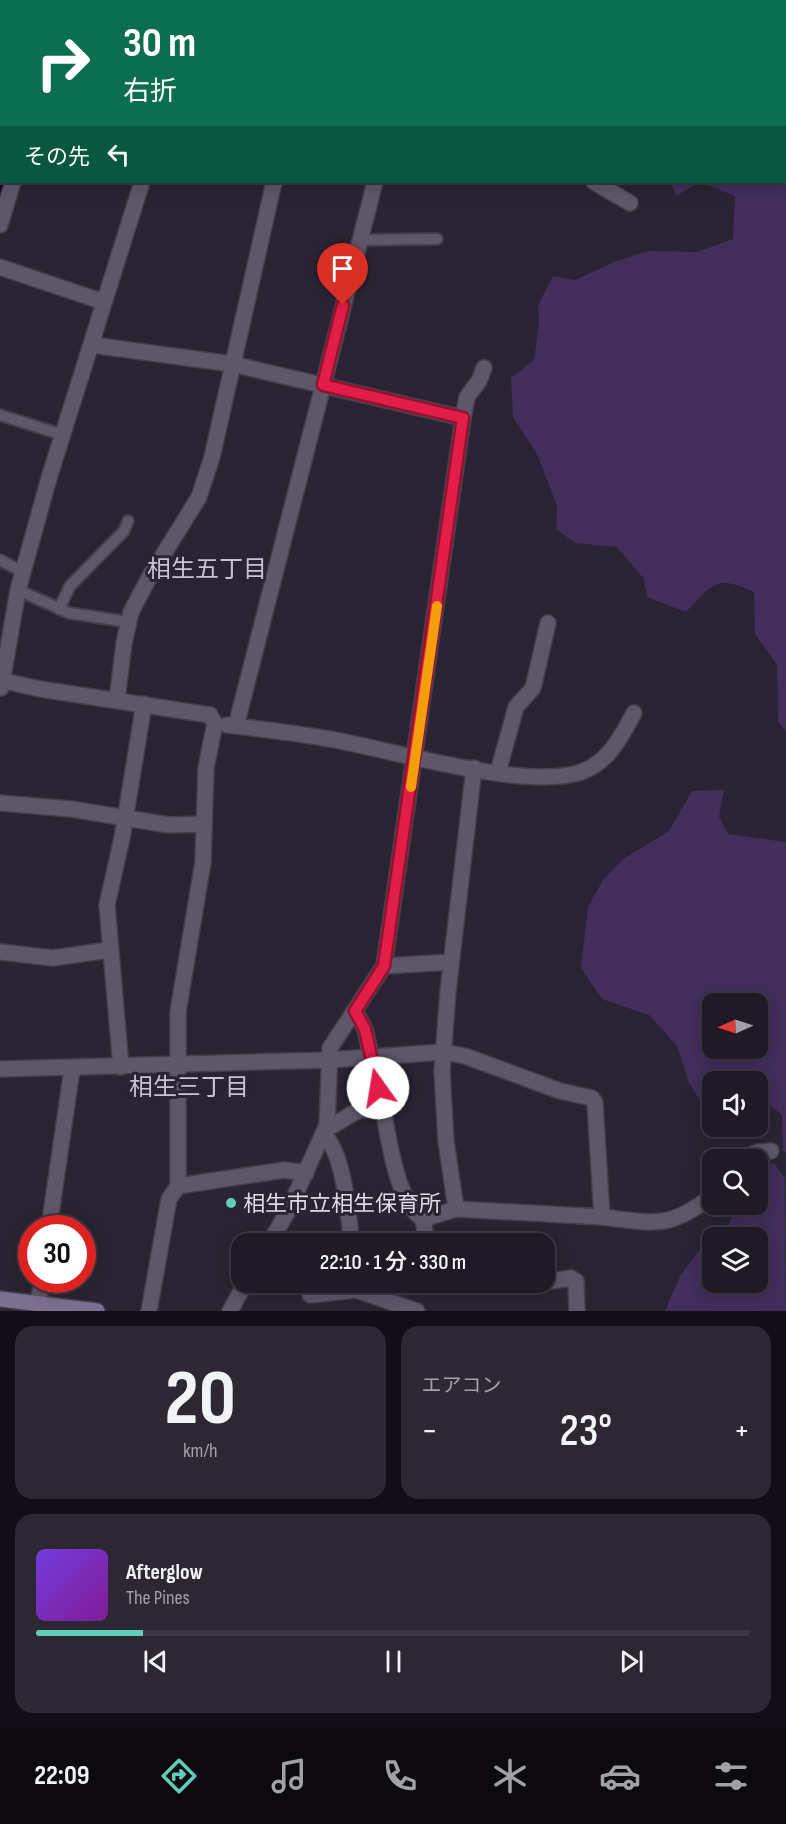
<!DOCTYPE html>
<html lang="ja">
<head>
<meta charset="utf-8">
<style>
	body { margin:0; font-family:"Sofia Sans Condensed","Noto Sans JP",sans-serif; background:#2c2732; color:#f1f3f6; height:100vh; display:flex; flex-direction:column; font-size:22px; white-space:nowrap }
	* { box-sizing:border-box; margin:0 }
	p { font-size:20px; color:#a1a1a7 }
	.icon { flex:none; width:33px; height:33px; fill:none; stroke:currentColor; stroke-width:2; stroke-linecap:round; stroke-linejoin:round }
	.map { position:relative; height:1311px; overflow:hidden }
	.sheet { display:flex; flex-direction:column; gap:15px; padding:15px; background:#110e15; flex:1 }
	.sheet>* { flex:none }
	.hud { position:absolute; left:0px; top:0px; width:786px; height:183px; box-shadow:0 3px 15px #0003,0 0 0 2px #3c3843; background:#0b6e4f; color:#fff; overflow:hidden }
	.needle { width:39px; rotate:267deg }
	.controls { position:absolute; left:702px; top:993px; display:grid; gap:12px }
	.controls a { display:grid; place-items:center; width:66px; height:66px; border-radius:12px; background:#1f1a26; box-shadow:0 3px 15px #0003,0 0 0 2px #3c3843; font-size:30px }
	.speed { position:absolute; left:18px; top:1215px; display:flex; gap:12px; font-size:30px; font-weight:700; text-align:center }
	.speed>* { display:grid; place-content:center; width:78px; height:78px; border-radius:50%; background:#1f1a26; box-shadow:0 3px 15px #0003,0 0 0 2px #3c3843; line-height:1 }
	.speed .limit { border:9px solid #d22; background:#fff; color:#111 }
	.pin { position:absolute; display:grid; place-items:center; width:51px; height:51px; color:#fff; margin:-62px -26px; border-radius:50% 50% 50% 0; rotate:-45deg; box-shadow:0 0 6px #0007 }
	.pin .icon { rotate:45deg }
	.me { position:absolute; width:66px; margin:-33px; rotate:347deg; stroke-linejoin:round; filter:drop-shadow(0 0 4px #0008) }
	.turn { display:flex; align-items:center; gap:21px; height:126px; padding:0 24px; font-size:27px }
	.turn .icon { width:78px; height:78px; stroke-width:2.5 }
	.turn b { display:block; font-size:42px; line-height:51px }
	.then { display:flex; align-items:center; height:57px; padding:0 24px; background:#0003; gap:12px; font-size:22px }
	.big { font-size:45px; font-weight:600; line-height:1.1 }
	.sheet .card { flex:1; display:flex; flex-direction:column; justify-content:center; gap:9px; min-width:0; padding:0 21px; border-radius:18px; background:#2c2732 }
	.sheet .dial { align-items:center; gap:0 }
	.dial b { font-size:78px; line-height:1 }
	.song { display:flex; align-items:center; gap:18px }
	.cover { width:72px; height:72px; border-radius:9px; background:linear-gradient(135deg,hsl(260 70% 55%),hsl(290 70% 35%)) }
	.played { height:6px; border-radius:3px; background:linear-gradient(90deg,#5eceb8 15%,#3c3843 15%) }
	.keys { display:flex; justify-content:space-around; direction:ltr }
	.heat { display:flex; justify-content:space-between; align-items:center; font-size:33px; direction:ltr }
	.sheet .tiles { flex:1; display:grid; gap:15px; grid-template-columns:1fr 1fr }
	.card:last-child { grid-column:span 2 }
	.trip { position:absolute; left:231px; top:1233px; width:324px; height:60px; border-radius:18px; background:#1f1a26; box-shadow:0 3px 15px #0003,0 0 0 2px #3c3843; font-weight:600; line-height:60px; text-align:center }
	.menu { display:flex; height:96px; justify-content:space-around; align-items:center; background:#0c0a0f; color:#a1a1a7 }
	.menu .icon { width:42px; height:42px }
	.menu .active { color:#5eceb8 }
	.menu b { font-size:27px; color:#f1f3f6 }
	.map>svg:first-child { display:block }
	.green { fill:#422d5b; fill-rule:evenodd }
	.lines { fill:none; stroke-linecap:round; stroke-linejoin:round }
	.river { stroke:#1c0233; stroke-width:33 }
	.lane-casing { stroke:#433e4b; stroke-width:14 }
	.street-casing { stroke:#433e4b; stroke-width:18 }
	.secondary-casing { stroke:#433e4b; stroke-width:18 }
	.lane { stroke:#5e576a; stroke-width:10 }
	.street { stroke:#5e576a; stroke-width:15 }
	.secondary { stroke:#7c6f90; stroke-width:15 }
	.route-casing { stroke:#92132f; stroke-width:15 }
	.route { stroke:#e11d48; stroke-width:10 }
	.slow { stroke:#f59e0b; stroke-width:10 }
	.poi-dot { fill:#5eceb8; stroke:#292333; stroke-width:2 }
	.labels { text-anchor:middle; stroke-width:6; stroke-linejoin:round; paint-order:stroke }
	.poi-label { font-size:22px; fill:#dfdbe6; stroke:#292333; text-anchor:start }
	.neighbourhood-label { font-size:24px; fill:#c9c1d6; stroke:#292333 }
</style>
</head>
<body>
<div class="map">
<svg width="786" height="1311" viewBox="0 0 786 1311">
	<rect width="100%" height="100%" fill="#292333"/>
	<g class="green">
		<path d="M 785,78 L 786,78 L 786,731 L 778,722 L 777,665 L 755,634 L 754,592 C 715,574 713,584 686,612 L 647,597 L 644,579 L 617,547 L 575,543 L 556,529 L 557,506 L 537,454 L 513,417 L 511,378 L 534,360 L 539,323 L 538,305 L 553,276 L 575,280 L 614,262 L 648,251 L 697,252 L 733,239 L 735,196 L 700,182 L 676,196 L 671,182 L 784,182 Z"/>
		<path d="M 724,790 L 719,817 L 728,834 L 786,842 L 786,1152 L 783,1151 L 782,1115 L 758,1096 L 758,1082 L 712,1082 L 712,1113 L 708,1113 L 689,1083 L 677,1046 L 649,1015 L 602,999 L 581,968 L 588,907 L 603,880 L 623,859 L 669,831 L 692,791 ZM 712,1004 L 758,1004 L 758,1048 L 712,1048 Z"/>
		<path d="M 774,1163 L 785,1178 L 786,1311 L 665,1311 L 680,1276 L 706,1241 L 728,1227 L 736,1205 L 758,1204 L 758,1166 ZM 712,1238 L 758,1238 L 758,1282 L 712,1282 Z"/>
	</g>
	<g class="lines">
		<g class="river">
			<polyline points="87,2 88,0"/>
			<polyline points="0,187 2,182"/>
		</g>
		<g class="lane-casing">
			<g id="lane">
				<polyline points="360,240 437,239"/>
				<polyline points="0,415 63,435"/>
				<polyline points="0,560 23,572"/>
				<polyline points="18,590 69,613 129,622"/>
				<polyline points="59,609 70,586 124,531 128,521"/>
			</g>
		</g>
		<g class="street-casing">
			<g id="street">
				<polyline points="99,2 100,0"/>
				<polyline points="198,2 199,0"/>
				<polyline points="313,2 314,0"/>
				<polyline points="611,2 613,0"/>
				<polyline points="784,11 786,12"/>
				<polyline points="0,86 2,81"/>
				<polyline points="594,182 630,203"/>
				<polyline points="0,225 13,182"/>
				<polyline points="0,267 104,302"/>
				<polyline points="92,345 232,364 463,418 384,966 330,1048 327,1125 288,1211 269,1244"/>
				<polyline points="463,418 467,397 479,381 484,368"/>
				<polyline points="0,680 40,689 210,715 215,723 206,768 203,862 178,1012 178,1186 169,1199 149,1311"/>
				<polyline points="1,688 18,590 49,478 142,182"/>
				<polyline points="117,700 124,643 131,612 150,576 199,497 212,457 274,182"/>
				<path d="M 227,725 C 261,729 296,733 330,739 C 392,750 525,791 581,772 C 608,763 621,737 634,713"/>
				<polyline points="236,726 375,182"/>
				<polyline points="498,772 516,707 533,688 548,623"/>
				<polyline points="0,803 71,809 169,825 204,824"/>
				<polyline points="0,952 53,958 109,950"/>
				<polyline points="384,966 451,962"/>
				<polyline points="121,1067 107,905 122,838 144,704"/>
				<path d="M 0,1069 L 328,1060 L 444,1052 L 465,1056 L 560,1091 L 592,1098 L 595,1103 L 602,1217 C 654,1223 668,1230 712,1196"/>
				<path d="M 382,1104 C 388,1133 396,1203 423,1219 L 456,1209 L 602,1217"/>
				<polyline points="327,1125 332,1126 355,1112 382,1104 365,1029 355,1011"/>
				<path d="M 323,1134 C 345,1153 348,1216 352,1244"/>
				<polyline points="739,1160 758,1152 771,1151"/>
				<polyline points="178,1186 284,1170 306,1173"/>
				<polyline points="456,1209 446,1141 442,1071 448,991 474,768"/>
				<polyline points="423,1219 427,1244"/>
				<polyline points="49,1228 72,1069"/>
				<polyline points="544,1282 571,1278 576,1281 577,1311"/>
				<polyline points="310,1295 356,1290 417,1311"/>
				<polyline points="38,1304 42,1280"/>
				<polyline points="230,1311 246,1282"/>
			</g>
		</g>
		<g class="secondary-casing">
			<polyline id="secondary" points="0,1299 97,1311"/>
		</g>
		<use href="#lane" class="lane"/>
		<use href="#street" class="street"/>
		<use href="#secondary" class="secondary"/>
	</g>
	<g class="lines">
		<g class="route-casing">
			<polyline id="route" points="343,305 323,385 463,418 384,966 355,1011 365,1029 378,1088"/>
		</g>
		<use href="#route" class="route"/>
		<polyline class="slow" points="411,787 437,606"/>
	</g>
	<circle class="poi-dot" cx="231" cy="1203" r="6"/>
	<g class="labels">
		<g class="poi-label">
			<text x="243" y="1211">相生市立相生保育所</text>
		</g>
		<g class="neighbourhood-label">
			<text x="207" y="577">相生五丁目</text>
			<text x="189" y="1095">相生三丁目</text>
		</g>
	</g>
</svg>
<div class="controls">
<a><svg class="needle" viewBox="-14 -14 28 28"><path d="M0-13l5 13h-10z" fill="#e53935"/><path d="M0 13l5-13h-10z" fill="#a1a1a7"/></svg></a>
<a><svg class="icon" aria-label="sound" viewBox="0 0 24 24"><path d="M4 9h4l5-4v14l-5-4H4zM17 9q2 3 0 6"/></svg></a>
<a><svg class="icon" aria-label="search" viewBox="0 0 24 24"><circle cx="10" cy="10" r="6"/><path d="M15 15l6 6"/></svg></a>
<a><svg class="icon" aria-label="layers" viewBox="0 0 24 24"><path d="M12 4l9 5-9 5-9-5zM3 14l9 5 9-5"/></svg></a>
</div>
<div class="speed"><div class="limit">30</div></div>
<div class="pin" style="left:343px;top:305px;background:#d93025"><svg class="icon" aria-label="arrive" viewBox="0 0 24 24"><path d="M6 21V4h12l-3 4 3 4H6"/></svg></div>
<svg class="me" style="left:378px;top:1088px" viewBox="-20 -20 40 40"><circle r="19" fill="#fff"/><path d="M0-13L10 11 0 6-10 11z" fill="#e11d48"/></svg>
<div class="trip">22:10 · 1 分 · 330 m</div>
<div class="hud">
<div class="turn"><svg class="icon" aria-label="right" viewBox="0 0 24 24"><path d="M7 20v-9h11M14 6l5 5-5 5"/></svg><div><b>30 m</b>右折</div></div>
<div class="then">その先<svg class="icon" aria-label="left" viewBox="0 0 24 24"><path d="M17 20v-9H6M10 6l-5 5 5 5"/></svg></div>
</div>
</div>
<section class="sheet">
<div class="tiles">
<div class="card dial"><b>20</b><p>km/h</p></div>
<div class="card"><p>エアコン</p>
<div class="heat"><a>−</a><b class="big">23°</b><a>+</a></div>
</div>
<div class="card">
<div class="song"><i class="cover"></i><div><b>Afterglow</b><p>The Pines</p></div></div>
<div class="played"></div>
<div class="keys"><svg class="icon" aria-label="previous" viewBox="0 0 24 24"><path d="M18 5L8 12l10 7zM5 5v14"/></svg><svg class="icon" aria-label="pause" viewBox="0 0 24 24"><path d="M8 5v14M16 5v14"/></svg><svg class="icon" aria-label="next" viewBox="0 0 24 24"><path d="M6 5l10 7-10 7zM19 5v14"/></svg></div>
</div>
</div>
</section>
<nav class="menu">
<b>22:09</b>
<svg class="icon active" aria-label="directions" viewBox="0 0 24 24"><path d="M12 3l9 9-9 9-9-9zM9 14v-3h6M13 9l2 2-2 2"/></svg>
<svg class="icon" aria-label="music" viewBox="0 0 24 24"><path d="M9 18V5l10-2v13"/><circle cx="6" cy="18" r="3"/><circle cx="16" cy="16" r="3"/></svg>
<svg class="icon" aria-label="phone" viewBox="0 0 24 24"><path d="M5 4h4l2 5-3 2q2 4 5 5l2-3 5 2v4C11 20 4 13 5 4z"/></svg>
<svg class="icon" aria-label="climate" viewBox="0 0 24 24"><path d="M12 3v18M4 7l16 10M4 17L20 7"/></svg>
<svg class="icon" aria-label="car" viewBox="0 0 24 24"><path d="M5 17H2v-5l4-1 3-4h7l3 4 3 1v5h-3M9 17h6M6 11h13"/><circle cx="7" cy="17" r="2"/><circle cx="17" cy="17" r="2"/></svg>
<svg class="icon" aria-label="filters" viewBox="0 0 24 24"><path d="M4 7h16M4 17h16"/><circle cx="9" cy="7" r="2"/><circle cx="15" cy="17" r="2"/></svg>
</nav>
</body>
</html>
